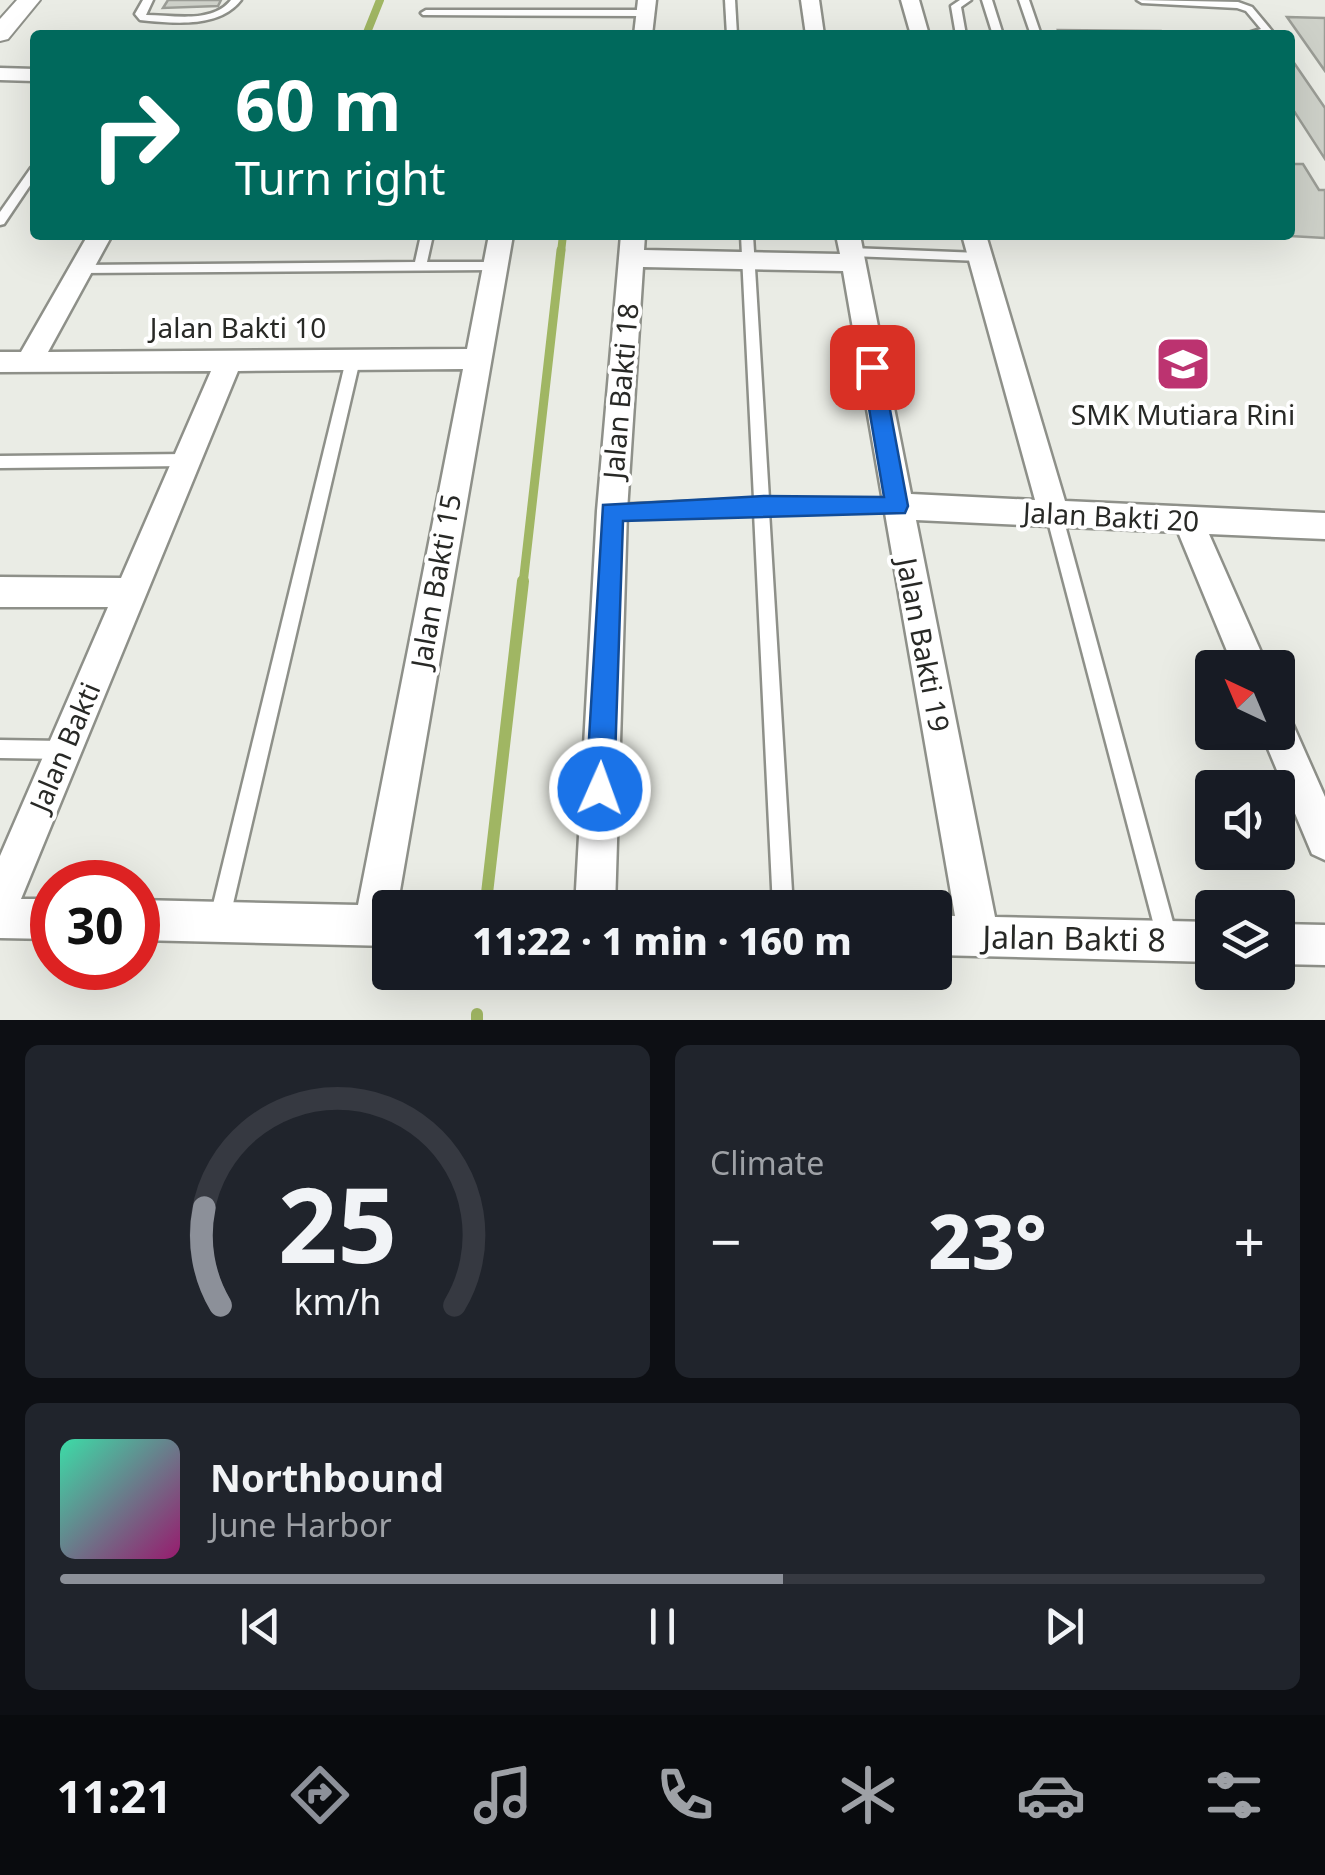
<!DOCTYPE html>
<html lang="en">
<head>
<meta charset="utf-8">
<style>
	body { margin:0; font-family:"Noto Sans",sans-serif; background:#20242c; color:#f1f3f6; height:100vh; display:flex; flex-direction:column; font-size:38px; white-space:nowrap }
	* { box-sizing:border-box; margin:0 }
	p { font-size:32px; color:#9ea1a6 }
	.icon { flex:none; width:55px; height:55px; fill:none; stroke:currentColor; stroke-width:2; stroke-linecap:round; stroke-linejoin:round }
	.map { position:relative; height:1020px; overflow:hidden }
	.side { display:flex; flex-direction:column; gap:25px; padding:25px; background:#0d0f14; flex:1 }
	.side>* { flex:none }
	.top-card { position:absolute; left:30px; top:30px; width:1265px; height:210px; border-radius:10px; box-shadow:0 10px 40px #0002; background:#00695c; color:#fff; overflow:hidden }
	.needle { width:65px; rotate:316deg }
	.buttons { position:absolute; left:1195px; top:650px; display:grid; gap:20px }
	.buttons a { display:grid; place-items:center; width:100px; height:100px; border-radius:10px; background:#171b24; box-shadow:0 10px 40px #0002; font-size:50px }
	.speed { position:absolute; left:30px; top:860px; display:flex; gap:20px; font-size:50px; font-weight:700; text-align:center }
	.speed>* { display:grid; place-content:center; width:130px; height:130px; border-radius:50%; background:#171b24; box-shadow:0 10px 40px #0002; line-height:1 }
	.speed .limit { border:15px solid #d22; background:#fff; color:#111 }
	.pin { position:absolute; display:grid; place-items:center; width:85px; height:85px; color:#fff; margin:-42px; border-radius:20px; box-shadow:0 5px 15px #0006 }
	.me { position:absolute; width:110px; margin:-55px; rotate:2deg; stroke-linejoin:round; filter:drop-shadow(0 0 8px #0008) }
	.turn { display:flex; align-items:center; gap:35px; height:210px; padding:0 40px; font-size:45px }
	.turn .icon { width:130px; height:130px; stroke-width:2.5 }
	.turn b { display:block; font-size:70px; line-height:85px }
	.big { font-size:75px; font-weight:800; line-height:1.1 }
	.side .widget { flex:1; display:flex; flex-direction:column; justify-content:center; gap:15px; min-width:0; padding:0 35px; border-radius:15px; background:#20242c }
	.side .dial { align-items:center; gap:0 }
	.dial svg { height:260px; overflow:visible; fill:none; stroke:#363941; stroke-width:7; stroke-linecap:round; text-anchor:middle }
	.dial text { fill:#f1f3f6; stroke:none }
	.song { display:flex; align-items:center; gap:30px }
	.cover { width:120px; height:120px; border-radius:15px; background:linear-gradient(135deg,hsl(160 70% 55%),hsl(320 70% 35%)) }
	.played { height:10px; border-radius:5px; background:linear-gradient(90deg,#8c9099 60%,#363941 60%) }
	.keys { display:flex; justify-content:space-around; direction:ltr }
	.heat { display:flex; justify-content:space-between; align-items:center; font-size:55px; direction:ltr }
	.side .tiles { flex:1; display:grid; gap:25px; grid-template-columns:1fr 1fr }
	.widget:last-child { grid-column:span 2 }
	.trip { position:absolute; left:372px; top:890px; width:580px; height:100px; border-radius:10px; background:#171b24; box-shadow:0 10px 40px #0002; font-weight:800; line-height:100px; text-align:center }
	.tab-bar { display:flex; height:160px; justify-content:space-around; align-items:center; background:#090b0e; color:#9ea1a6 }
	.tab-bar .icon { width:70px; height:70px }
	.tab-bar .active { color:#8c9099 }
	.tab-bar b { font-size:45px; color:#f1f3f6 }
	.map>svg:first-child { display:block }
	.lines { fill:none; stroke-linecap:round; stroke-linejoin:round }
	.stream-far2 { stroke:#a0b663; stroke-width:8 }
	.stream-far1 { stroke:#a0b663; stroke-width:9 }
	.stream { stroke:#a0b663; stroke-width:12 }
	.building { fill:#ced1c9; stroke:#9b9d96; stroke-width:2.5 }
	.service-casing { stroke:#8e9089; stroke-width:5 }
	.minor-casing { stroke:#8e9089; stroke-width:5 }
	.tertiary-casing { stroke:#8e9089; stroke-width:4 }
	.service { fill:#fff; fill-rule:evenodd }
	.minor { fill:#fff; fill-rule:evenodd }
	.tertiary { fill:#fff; fill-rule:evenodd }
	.route { fill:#1a73e8; stroke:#114b97; stroke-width:2.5 }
	.labels { text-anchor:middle; stroke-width:8; stroke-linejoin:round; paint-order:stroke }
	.street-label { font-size:28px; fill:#282926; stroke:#fff }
	.poi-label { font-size:28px; fill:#282926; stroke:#fff }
	.near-street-label { font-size:32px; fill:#282926; stroke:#fff }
</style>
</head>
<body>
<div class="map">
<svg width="1325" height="1020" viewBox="0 0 1325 1020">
	<rect width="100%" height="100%" fill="#eaece5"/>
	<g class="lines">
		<g class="stream-far2">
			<polyline points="366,35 380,0"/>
			<polyline points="561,252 563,235"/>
		</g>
		<polyline class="stream-far1" points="523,584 561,250"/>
		<g class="stream">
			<polyline points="486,902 523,581"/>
			<polyline points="477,1014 477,1020"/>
		</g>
	</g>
	<g class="building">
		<polygon points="168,0 221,0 218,6 163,8"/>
		<polygon points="1287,17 1325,18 1325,71"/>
		<polygon points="1058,30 1161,31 1163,35 1060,35"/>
		<polygon points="1290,57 1325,108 1325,159 1290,105"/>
		<polygon points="1290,164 1303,164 1319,190 1325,190 1325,238 1272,235 1290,235"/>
	</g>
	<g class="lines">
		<g class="service-casing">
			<g id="service">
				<path d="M 143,0 L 153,0 L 146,15 C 173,15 212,24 231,0 L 241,0 C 219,29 172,23 140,20 L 135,14 Z"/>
				<polygon points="725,0 735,0 737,35 727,35"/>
				<polygon points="960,0 971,0 961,7 966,35 956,35 951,6"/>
				<polygon points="982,0 992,0 1003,35 993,35"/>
				<polygon points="1019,0 1029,0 1041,35 1031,35"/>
				<polygon points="1137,0 1238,2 1252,7 1272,31 1261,35 1242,35 1261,29 1246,11 1237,8 1142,3"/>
				<polygon points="426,10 645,10 650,13 645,16 423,15 421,13"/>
				<polygon points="35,167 35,178 4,224 0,225 0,212 31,168"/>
				<polygon points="421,235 433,235 427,262 494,262 500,266 494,270 80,273 74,269 80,265 415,262"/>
				<polygon points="741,235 753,235 769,499 897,500 902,501 904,506 902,511 897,512 769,511 793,908 773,908 754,512 612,517 607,516 604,511 607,506 612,505 754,499"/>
				<polygon points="851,248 980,253 986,257 980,261 851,256 845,252"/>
				<polygon points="353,355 360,360 229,921 226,928 219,931 212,928 209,921 346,360"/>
				<polygon points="187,454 192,456 194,460 192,464 187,466 0,468 0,456"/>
				<polygon points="1054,508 1059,509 1062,514 1177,937 1174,944 1167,947 1160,944 1157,937 1046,514 1049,509"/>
				<polygon points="0,740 64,741 70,744 73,750 70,756 64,759 0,758"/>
			</g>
		</g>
		<g class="minor-casing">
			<g id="minor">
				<polygon points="638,0 656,0 652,35 634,35"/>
				<polygon points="801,0 819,0 824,35 806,35"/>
				<polygon points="901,0 919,0 929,35 911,35"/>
				<polygon points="0,68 35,69 35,81 0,80"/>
				<polygon points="88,235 112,235 48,352 467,349 489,235 513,235 397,908 390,908 390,946 138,940 138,900 358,905 463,369 238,371 21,899 52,899 52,939 0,938 0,856 108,607 0,607 0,577 121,578 211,371 0,372 0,352 21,352"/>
				<polygon points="621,235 645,235 644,250 840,254 836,235 860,235 911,494 1035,500 962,235 986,235 1065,501 1325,513 1325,539 1209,534 1268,668 1234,668 1178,532 916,520 995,917 1212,922 1212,962 935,955 935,915 955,916 843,271 643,267 627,511 615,908 575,908 597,511"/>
				<polygon points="1278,712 1290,718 1325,797 1325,860 1312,854 1261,732 1278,732"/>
				<polygon points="1278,924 1325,925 1325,965 1278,964"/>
			</g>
		</g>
		<g class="tertiary-casing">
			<polygon id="tertiary" points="17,0 40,0 8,39 0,41 0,19"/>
		</g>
		<use href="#service" class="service"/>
		<use href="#minor" class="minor"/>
		<use href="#tertiary" class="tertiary"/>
	</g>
	<polygon class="route" points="872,359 882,367 908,506 905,513 623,521 614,789 610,799 600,803 590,799 586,789 603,505 764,496 884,497 862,367"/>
	<defs>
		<g id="school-square" transform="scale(2.875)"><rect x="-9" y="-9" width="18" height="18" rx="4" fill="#bc3370" stroke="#fff"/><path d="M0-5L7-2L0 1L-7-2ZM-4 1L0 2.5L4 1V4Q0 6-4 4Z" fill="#fff"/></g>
	</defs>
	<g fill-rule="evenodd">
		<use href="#school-square" x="1183" y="364"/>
	</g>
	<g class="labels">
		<g class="street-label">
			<text x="238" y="338">Jalan Bakti 10</text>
			<text transform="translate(621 391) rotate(-85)" y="10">Jalan Bakti 18</text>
			<text transform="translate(1111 517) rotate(3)" y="10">Jalan Bakti 20</text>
			<text transform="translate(436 581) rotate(-80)" y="10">Jalan Bakti 15</text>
			<text transform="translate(923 645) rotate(79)" y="10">Jalan Bakti 19</text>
			<text transform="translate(65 747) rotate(-67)" y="10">Jalan Bakti</text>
		</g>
		<g class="poi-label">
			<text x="1183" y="425">SMK Mutiara Rini</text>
		</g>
		<g class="near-street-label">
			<text transform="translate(1074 939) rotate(1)" y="11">Jalan Bakti 8</text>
		</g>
	</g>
</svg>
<div class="buttons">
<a><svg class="needle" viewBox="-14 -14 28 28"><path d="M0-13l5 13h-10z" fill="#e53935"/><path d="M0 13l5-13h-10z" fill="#9ea1a6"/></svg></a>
<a><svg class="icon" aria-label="sound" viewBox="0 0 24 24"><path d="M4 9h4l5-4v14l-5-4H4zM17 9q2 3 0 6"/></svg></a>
<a><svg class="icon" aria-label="layers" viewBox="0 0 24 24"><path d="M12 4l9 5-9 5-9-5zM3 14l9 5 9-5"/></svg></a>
</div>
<div class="speed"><div class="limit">30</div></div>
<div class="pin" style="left:872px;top:367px;background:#d93025"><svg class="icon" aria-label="arrive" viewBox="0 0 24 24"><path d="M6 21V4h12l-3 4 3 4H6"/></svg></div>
<svg class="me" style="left:600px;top:789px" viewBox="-20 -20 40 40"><circle r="17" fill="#1a73e8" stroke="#fff" stroke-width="3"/><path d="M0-11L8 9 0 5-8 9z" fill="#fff"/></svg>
<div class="trip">11:22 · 1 min · 160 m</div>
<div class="top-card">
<div class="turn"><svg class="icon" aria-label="right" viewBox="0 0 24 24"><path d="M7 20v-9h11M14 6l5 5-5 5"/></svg><div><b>60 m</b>Turn right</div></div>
</div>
</div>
<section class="side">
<div class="tiles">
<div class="widget dial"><svg viewBox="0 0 100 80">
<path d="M14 69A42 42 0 1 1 86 69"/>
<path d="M14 69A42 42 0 0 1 9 39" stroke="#8c9099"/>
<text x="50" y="56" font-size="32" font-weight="700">25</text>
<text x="50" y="72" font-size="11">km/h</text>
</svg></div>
<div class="widget"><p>Climate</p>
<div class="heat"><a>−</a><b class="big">23°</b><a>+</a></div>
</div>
<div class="widget">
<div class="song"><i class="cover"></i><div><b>Northbound</b><p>June Harbor</p></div></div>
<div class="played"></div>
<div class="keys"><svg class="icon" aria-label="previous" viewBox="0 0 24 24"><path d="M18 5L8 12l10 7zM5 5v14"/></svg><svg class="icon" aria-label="pause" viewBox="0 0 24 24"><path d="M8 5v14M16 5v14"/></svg><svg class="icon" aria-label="next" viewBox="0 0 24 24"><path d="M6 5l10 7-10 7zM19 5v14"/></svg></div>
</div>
</div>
</section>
<nav class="tab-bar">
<b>11:21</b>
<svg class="icon active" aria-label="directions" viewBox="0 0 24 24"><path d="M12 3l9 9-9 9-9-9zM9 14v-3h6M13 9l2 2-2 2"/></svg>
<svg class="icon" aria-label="music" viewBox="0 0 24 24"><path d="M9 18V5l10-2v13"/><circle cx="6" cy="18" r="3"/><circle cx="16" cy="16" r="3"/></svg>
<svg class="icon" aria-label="phone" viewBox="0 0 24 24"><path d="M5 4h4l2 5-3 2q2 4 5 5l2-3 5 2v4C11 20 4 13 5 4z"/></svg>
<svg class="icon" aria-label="climate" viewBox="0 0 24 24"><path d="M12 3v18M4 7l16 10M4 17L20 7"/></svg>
<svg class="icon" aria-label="car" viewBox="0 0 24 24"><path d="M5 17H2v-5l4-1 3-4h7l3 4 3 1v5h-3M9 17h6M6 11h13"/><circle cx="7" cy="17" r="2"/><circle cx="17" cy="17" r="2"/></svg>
<svg class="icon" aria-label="filters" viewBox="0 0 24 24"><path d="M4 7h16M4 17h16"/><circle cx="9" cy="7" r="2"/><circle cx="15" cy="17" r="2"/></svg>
</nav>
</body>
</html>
